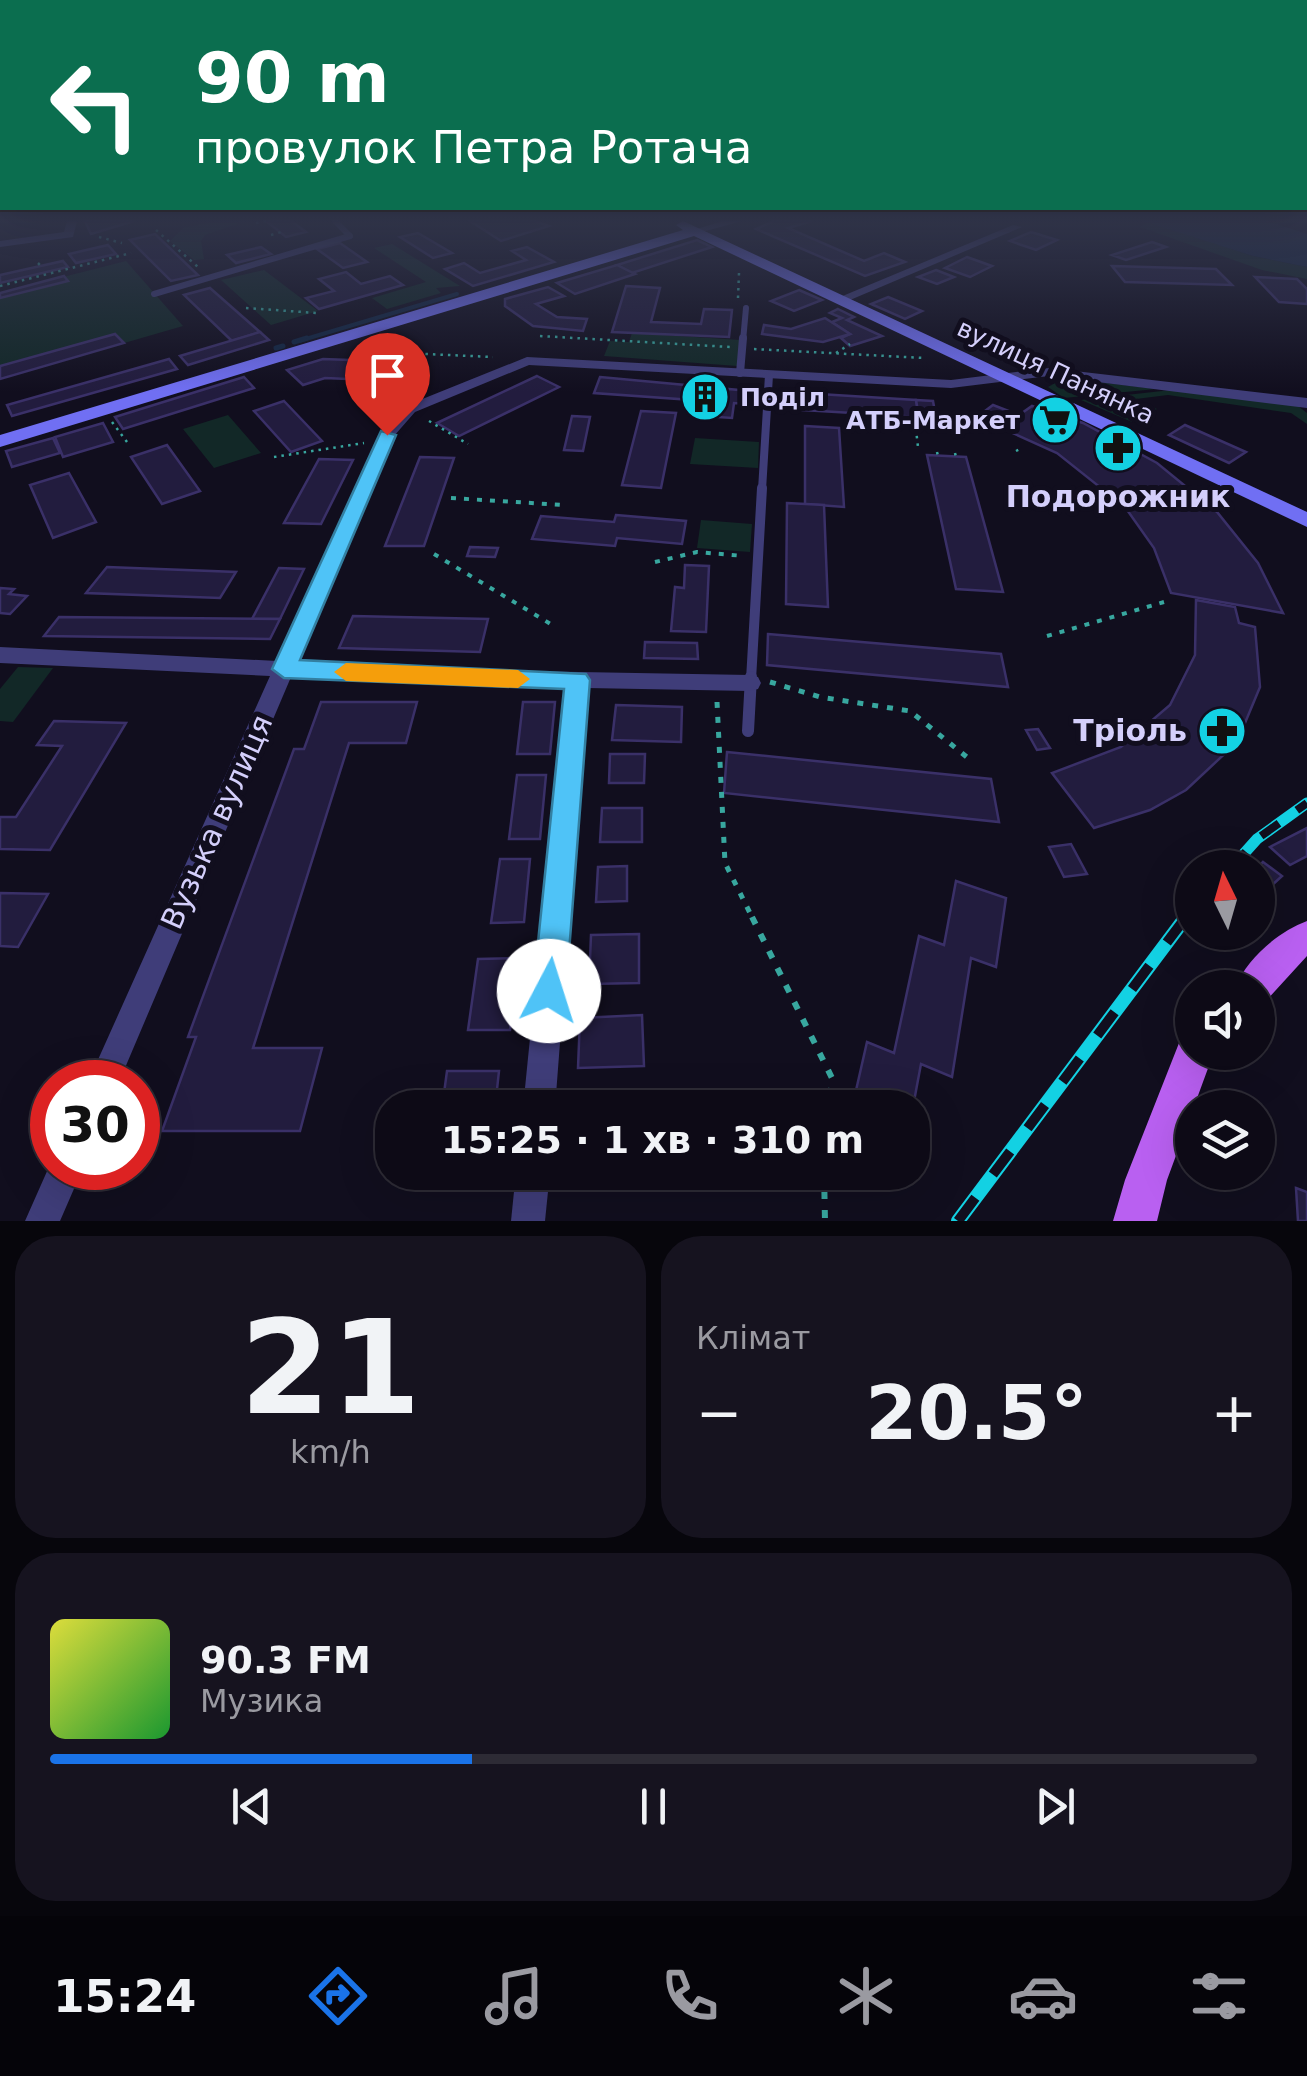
<!DOCTYPE html>
<html lang="uk">
<head>
<meta charset="utf-8">
<style>
	body { margin:0; font-family:"DejaVu Sans",sans-serif; background:#16131f; color:#f1f3f6; height:100vh; display:flex; flex-direction:column; font-size:38px; white-space:nowrap }
	* { box-sizing:border-box; margin:0 }
	p { font-size:32px; color:#9a9aa1 }
	.icon { flex:none; width:55px; height:55px; fill:none; stroke:currentColor; stroke-width:2; stroke-linecap:round; stroke-linejoin:round }
	.map { position:relative; height:1221px; overflow:hidden }
	.details { display:flex; flex-direction:column; gap:15px; padding:15px; background:#07060c; flex:1 }
	.details>* { flex:none }
	.top-card { position:absolute; left:0px; top:0px; width:1308px; height:210px; box-shadow:0 10px 40px #0002,0 0 0 2px #2d2b35; background:#0b6e4f; color:#fff; overflow:hidden }
	.needle { width:65px; rotate:355deg }
	.controls { position:absolute; left:1175px; top:850px; display:grid; gap:20px }
	.controls a { display:grid; place-items:center; width:100px; height:100px; border-radius:50%; background:#0d0a16; box-shadow:0 10px 40px #0002,0 0 0 2px #2d2b35; font-size:50px }
	.speed { position:absolute; left:30px; top:1060px; display:flex; gap:20px; font-size:50px; font-weight:700; text-align:center }
	.speed>* { display:grid; place-content:center; width:130px; height:130px; border-radius:50%; background:#0d0a16; box-shadow:0 10px 40px #0002,0 0 0 2px #2d2b35; line-height:1 }
	.speed .limit { border:15px solid #d22; background:#fff; color:#111 }
	.pin { position:absolute; display:grid; place-items:center; width:85px; height:85px; color:#fff; margin:-102px -42px; border-radius:50% 50% 50% 0; rotate:-45deg; box-shadow:0 0 10px #0007 }
	.pin .icon { rotate:45deg }
	.me { position:absolute; width:110px; margin:-55px; rotate:5deg; stroke-linejoin:round; filter:drop-shadow(0 0 8px #0008) }
	.turn { display:flex; align-items:center; gap:35px; height:210px; padding:0 30px; font-size:45px }
	.turn .icon { width:130px; height:130px; stroke-width:2.5 }
	.turn b { display:block; font-size:70px; line-height:85px }
	.big { font-size:75px; font-weight:700; line-height:1.1 }
	.details .card { flex:1; display:flex; flex-direction:column; justify-content:center; gap:15px; min-width:0; padding:0 35px; border-radius:40px; background:#16131f }
	.details .dial { align-items:center; gap:0 }
	.dial b { font-size:130px; line-height:1 }
	.song { display:flex; align-items:center; gap:30px }
	.cover { width:120px; height:120px; border-radius:15px; background:linear-gradient(135deg,hsl(60 70% 55%),hsl(130 70% 35%)) }
	.played { height:10px; border-radius:5px; background:linear-gradient(90deg,#1a73e8 35%,#2d2b35 35%) }
	.keys { display:flex; justify-content:space-around; direction:ltr }
	.heat { display:flex; justify-content:space-between; align-items:center; font-size:55px; direction:ltr }
	.details .tiles { flex:1; display:grid; gap:15px; grid-template-columns:1fr 1fr }
	.card:last-child { grid-column:span 2 }
	.trip { position:absolute; left:375px; top:1090px; width:555px; height:100px; border-radius:40px; background:#0d0a16; box-shadow:0 10px 40px #0002,0 0 0 2px #2d2b35; font-weight:700; line-height:100px; text-align:center }
	.dock { display:flex; height:160px; justify-content:space-around; align-items:center; background:#050409; color:#9a9aa1 }
	.dock .icon { width:70px; height:70px }
	.dock .active { color:#1a73e8 }
	.dock b { font-size:45px; color:#f1f3f6 }
	.map>svg:first-child { display:block }
	.green { fill:#122827 }
	.water { fill:#122643 }
	.lines { fill:none; stroke-linecap:round; stroke-linejoin:round }
	.stream-far1 { stroke:#122643; stroke-width:4 }
	.stream { stroke:#122643; stroke-width:5 }
	.building { fill:#221c3e; stroke:#3a3068; stroke-width:2.5 }
	.path-far3 { stroke:#38a79f; stroke-width:2.5; stroke-dasharray:2.5 5; stroke-linecap:butt }
	.path-far2 { stroke:#38a79f; stroke-width:4; stroke-dasharray:5 8; stroke-linecap:butt }
	.path-far1 { stroke:#38a79f; stroke-width:5; stroke-dasharray:6 9; stroke-linecap:butt }
	.path { stroke:#38a79f; stroke-width:6; stroke-dasharray:8 11; stroke-linecap:butt }
	.lane-far3 { stroke:#3f3d79; stroke-width:6 }
	.lane-far2 { stroke:#3f3d79; stroke-width:8 }
	.lane-far1 { stroke:#3f3d79; stroke-width:10 }
	.lane { stroke:#3f3d79; stroke-width:12 }
	.street { fill:#3f3d79; fill-rule:evenodd }
	.secondary { fill:#706ff3; fill-rule:evenodd }
	.primary { fill:#b960f1; fill-rule:evenodd }
	.rail-far1-casing { stroke:#13d1e3; stroke-width:11 }
	.rail-casing { stroke:#13d1e3; stroke-width:14 }
	.rail-far1 { stroke:#110e1e; stroke-width:8; stroke-dasharray:22; stroke-linecap:butt }
	.rail { stroke:#110e1e; stroke-width:10; stroke-dasharray:29; stroke-linecap:butt }
	.route { fill:#4fc3f7; stroke:#337fa1; stroke-width:2.5 }
	.slow { fill:#f59e0b }
	.labels { text-anchor:middle; stroke-width:10; stroke-linejoin:round; paint-order:stroke }
	.far-street-label { font-size:25px; fill:#d4cffb; stroke:#110e1e }
	.far-poi-label { font-size:25px; font-weight:bold; fill:#d4cffb; stroke:#110e1e; text-anchor:start }
	.poi-label { font-size:30px; font-weight:bold; fill:#d4cffb; stroke:#110e1e }
	.street-label { font-size:30px; fill:#d4cffb; stroke:#110e1e }
</style>
</head>
<body>
<div class="map">
<svg width="1307" height="1221" viewBox="0 0 1307 1221">
	<rect width="100%" height="100%" fill="#110e1e"/>
	<g class="green">
		<polygon points="218,221 246,221 205,235 201,241 204,259 194,260 170,241 183,228"/>
		<polygon points="1148,222 1253,256 1307,267 1307,279 1262,270 1140,227"/>
		<polygon points="392,244 460,286 436,288 441,293 387,309 372,298 426,282 374,248"/>
		<polygon points="126,261 183,326 0,379 0,293"/>
		<polygon points="264,270 318,311 271,325 221,280"/>
		<polygon points="632,333 741,340 737,366 604,356 610,341 629,342"/>
		<polygon points="1064,378 1156,389 1064,398 1048,387"/>
		<polygon points="1171,390 1298,406 1307,413 1307,424 1291,413 1168,395 1136,399 1157,409 1132,422 1081,400"/>
		<polygon points="228,415 261,453 214,468 183,429"/>
		<polygon points="695,438 759,442 758,468 690,464"/>
		<polygon points="701,520 752,524 750,552 697,548"/>
		<polygon points="18,667 53,668 13,722 0,721 0,689"/>
	</g>
	<polygon class="water" points="1143,221 1267,221 1307,234 1307,267 1253,256"/>
	<g class="lines">
		<polyline class="stream-far1" points="299,341 457,294"/>
		<g class="stream">
			<polyline points="294,342 307,338"/>
			<polyline points="276,348 283,346"/>
		</g>
	</g>
	<g class="building">
		<polygon points="85,221 134,221 91,234"/>
		<polygon points="266,221 291,221 306,232 286,237"/>
		<polygon points="470,221 535,221 549,226 501,241"/>
		<polygon points="774,221 812,221 788,228 864,261 884,253 905,262 865,276 756,229"/>
		<polygon points="1031,232 1057,240 1036,250 1010,241"/>
		<polygon points="418,233 452,253 433,258 400,237"/>
		<polygon points="155,234 198,275 171,281 130,240"/>
		<polygon points="697,240 712,247 632,273 617,265"/>
		<polygon points="1152,242 1166,247 1126,260 1112,255"/>
		<polygon points="340,243 367,262 343,268 317,249"/>
		<polygon points="108,245 116,254 76,263 69,254"/>
		<polygon points="261,247 271,254 236,263 227,255"/>
		<polygon points="527,247 554,262 473,286 445,269 464,263 480,273 526,260 512,251"/>
		<polygon points="967,257 992,266 970,277 945,268"/>
		<polygon points="63,261 68,267 0,283 0,275"/>
		<polygon points="617,265 635,274 575,294 557,283"/>
		<polygon points="1112,266 1216,269 1232,285 1125,282"/>
		<polygon points="936,270 954,277 937,284 918,277"/>
		<polygon points="346,272 361,284 390,276 403,285 319,309 306,298 334,291 319,279"/>
		<polygon points="64,276 68,281 0,298 0,293"/>
		<polygon points="1255,277 1297,279 1307,289 1307,304 1279,302"/>
		<polygon points="626,286 660,288 651,322 701,324 704,309 732,310 729,337 612,332"/>
		<polygon points="548,287 564,296 536,304 557,317 587,319 583,331 533,326 505,306 505,299"/>
		<polygon points="210,288 260,332 232,341 184,295"/>
		<polygon points="799,290 822,300 794,311 771,301"/>
		<polygon points="888,297 922,311 905,319 871,304"/>
		<polygon points="838,309 854,317 847,320 882,336 850,346 841,338 850,334 832,322 842,318 830,313"/>
		<polygon points="825,318 850,334 823,342 762,334 764,325 791,329"/>
		<polygon points="260,332 269,340 188,365 180,356"/>
		<polygon points="115,334 124,343 0,379 0,366"/>
		<polygon points="169,359 177,369 12,416 7,405"/>
		<polygon points="323,359 377,361 409,396 367,409 357,399 364,397 348,379 325,378 303,385 287,370"/>
		<polygon points="537,376 559,387 459,436 437,423"/>
		<polygon points="244,377 254,388 123,429 115,417"/>
		<polygon points="600,377 760,392 759,405 734,403 732,418 704,416 706,401 594,393"/>
		<polygon points="786,392 916,400 919,417 786,409"/>
		<polygon points="916,400 933,401 936,418 919,417"/>
		<polygon points="284,401 322,441 291,452 254,411"/>
		<polygon points="993,405 1019,415 1032,406 1083,423 1157,463 1217,512 1258,563 1283,613 1171,593 1154,548 1125,507 1057,453 977,417"/>
		<polygon points="641,411 676,413 661,488 622,485"/>
		<polygon points="572,416 590,417 583,451 564,450"/>
		<polygon points="103,423 113,442 63,457 55,437"/>
		<polygon points="1185,425 1246,452 1229,463 1169,435"/>
		<polygon points="805,426 839,428 844,507 805,504"/>
		<polygon points="53,438 60,453 12,467 6,451"/>
		<polygon points="167,445 200,491 162,504 131,457"/>
		<polygon points="927,455 966,457 1003,592 956,589"/>
		<polygon points="420,457 454,458 424,546 385,546"/>
		<polygon points="319,459 353,460 321,524 284,523"/>
		<polygon points="69,473 96,522 53,538 30,485"/>
		<polygon points="787,503 824,505 828,607 786,604"/>
		<polygon points="616,515 686,521 682,544 617,538 615,546 532,539 541,516 614,522"/>
		<polygon points="470,547 498,548 495,557 467,556"/>
		<polygon points="685,565 709,566 706,632 671,631 675,587 684,588"/>
		<polygon points="107,567 236,572 220,598 86,593"/>
		<polygon points="279,568 304,569 280,619 252,619"/>
		<polygon points="0,588 14,589 9,594 27,596 10,614 0,613"/>
		<polygon points="1196,600 1235,607 1239,623 1255,627 1260,687 1245,723 1234,745 1186,790 1150,810 1094,828 1052,773 1121,747 1170,705 1195,655"/>
		<polygon points="353,616 488,619 480,652 339,648"/>
		<polygon points="59,617 280,619 270,639 44,636"/>
		<polygon points="768,634 1001,654 1008,687 767,665"/>
		<polygon points="645,642 697,643 698,659 644,658"/>
		<polygon points="321,702 417,702 406,743 349,743 253,1048 322,1048 300,1131 162,1131 196,1037 188,1037 294,749 304,749"/>
		<polygon points="523,702 555,702 550,754 517,754"/>
		<polygon points="616,705 682,707 681,742 612,740"/>
		<polygon points="54,721 126,723 50,850 0,849 0,817 16,817 62,746 37,745"/>
		<polygon points="1038,729 1050,748 1037,750 1026,730"/>
		<polygon points="727,752 991,779 999,822 724,793"/>
		<polygon points="610,754 645,754 644,783 609,783"/>
		<polygon points="517,775 546,775 540,839 509,839"/>
		<polygon points="602,808 642,808 642,842 600,842"/>
		<polygon points="1307,828 1307,856 1290,865 1270,847"/>
		<polygon points="1071,844 1087,874 1064,877 1049,847"/>
		<polygon points="500,859 530,859 524,922 491,923"/>
		<polygon points="1263,862 1282,876 1258,898 1257,868"/>
		<polygon points="627,866 627,901 596,902 598,867"/>
		<polygon points="956,881 1006,898 996,967 971,958 952,1077 921,1064 912,1112 912,1108 852,1108 867,1042 894,1053 919,936 944,945"/>
		<polygon points="0,893 48,894 18,947 0,946"/>
		<polygon points="639,934 639,983 589,984 591,935"/>
		<polygon points="518,958 510,1030 468,1030 478,959"/>
		<polygon points="642,1015 644,1066 578,1068 580,1018"/>
		<polygon points="447,1071 499,1071 495,1108 442,1108"/>
		<polygon points="632,1095 632,1108 567,1108 568,1099"/>
		<polygon points="1296,1188 1307,1192 1307,1221 1298,1221"/>
	</g>
	<g class="lines">
		<g class="path-far3">
			<polyline points="256,223 266,221"/>
			<polyline points="156,230 198,267"/>
			<polyline points="271,235 281,232"/>
			<polyline points="99,237 122,243"/>
			<polyline points="38,263 41,266"/>
			<polyline points="0,286 131,253"/>
			<polyline points="738,298 739,273"/>
			<polyline points="246,308 317,313"/>
			<polyline points="540,336 730,347"/>
			<polyline points="754,349 924,358"/>
			<polyline points="358,351 493,357"/>
			<polyline points="836,353 850,344"/>
			<polyline points="406,377 420,389"/>
			<polyline points="429,421 468,444"/>
			<polyline points="915,421 918,447"/>
			<polyline points="112,422 127,442"/>
			<polyline points="1016,451 1020,449"/>
			<polyline points="937,452 938,456"/>
			<polyline points="955,453 956,457"/>
			<polyline points="274,457 364,443"/>
		</g>
		<g class="path-far2">
			<polyline points="451,498 563,505"/>
			<polyline points="434,554 554,626"/>
			<polyline points="655,562 697,552 744,556"/>
			<polyline points="1047,636 1164,602"/>
		</g>
		<g class="path-far1">
			<polyline points="770,682 820,697 910,711 968,758"/>
			<polyline points="717,702 725,863 753,919"/>
		</g>
		<g class="path">
			<polyline points="752,917 832,1078 829,1108"/>
			<polyline points="824,1172 825,1221"/>
		</g>
		<g class="lane-far3">
			<polyline points="335,221 350,236"/>
			<polyline points="154,294 350,236"/>
			<polyline points="743,341 746,308"/>
		</g>
		<g class="lane-far2">
			<polyline points="740,373 743,338"/>
			<polyline points="762,490 769,375"/>
		</g>
		<polyline class="lane-far1" points="751,680 762,488"/>
		<polyline class="lane" points="748,731 751,677"/>
		<g class="street">
			<polygon points="67,221 77,221 73,237 0,247 0,241 64,232"/>
			<polygon points="723,221 742,221 695,234 690,231"/>
			<polygon points="1013,225 1022,227 843,303 833,300"/>
			<polygon points="527,357 951,380 1049,368 1307,398 1307,408 1049,376 951,388 529,365 415,412 394,436 298,662 459,670 750,675 758,677 761,683 758,689 750,691 587,688 555,1108 523,1108 565,688 291,677 119,1082 88,1082 270,676 0,663 0,647 277,661 381,432 405,406"/>
			<polygon points="52,1160 52,1168 83,1168 60,1221 25,1221"/>
			<polygon points="516,1172 550,1172 545,1221 511,1221"/>
		</g>
		<polygon class="secondary" points="683,221 1307,512 1307,527 694,236 0,447 0,435 683,230 676,225"/>
		<g class="primary">
			<path d="M 1307,921 L 1307,956 L 1266,1001 L 1258,1004 L 1258,988 L 1235,988 C 1247,958 1278,932 1307,921 Z"/>
			<polygon points="1192,1034 1192,1052 1214,1052 1167,1180 1157,1221 1113,1221 1125,1180 1181,1038"/>
		</g>
		<g class="rail-far1-casing">
			<g id="rail-far1">
				<polyline points="1231,868 1257,839 1307,803"/>
				<polyline points="1184,919 1192,909"/>
			</g>
		</g>
		<g class="rail-casing">
			<polyline id="rail" points="958,1221 1186,917"/>
		</g>
		<use href="#rail-far1" class="rail-far1"/>
		<use href="#rail" class="rail"/>
	</g>
	<linearGradient id="sky" x2="0" y2="1"><stop stop-color="#090810"/><stop offset="0.56" stop-color="#32364c"/><stop offset="1" stop-color="#32364c" stop-opacity="0"/></linearGradient>
	<rect width="1307" height="392" fill="url(#sky)"/>
	<polygon class="route" points="381,431 396,435 300,660 586,674 590,680 566,991 561,1003 549,1007 538,1003 533,991 564,689 284,678 272,669"/>
	<polygon class="slow" points="346,663 518,670 530,679 518,688 346,681 334,672"/>
	<defs>
		<g id="building-disc" transform="scale(2.5)"><circle r="9.5" fill="#13d1e3" stroke="#110e1e"/><path d="M-4-6H4V6H1V3H-1V6H-4ZM-2.5-4.3h1.7v1.8h-1.7ZM.8-4.3h1.7v1.8H.8ZM-2.5-1h1.7V.8h-1.7ZM.8-1h1.7V.8H.8Z" fill="#111"/></g>
		<g id="supermarket-disc" transform="scale(2.5)"><circle r="9.5" fill="#13d1e3" stroke="#110e1e"/><path d="M-6-5.5h2.5l.6 2H6L4.5 2H-2.5L-4.4-4H-6ZM-1.5 3.2a1.3 1.3 0 1 0 .1 0ZM3 3.2a1.3 1.3 0 1 0 .1 0Z" fill="#111"/></g>
		<g id="pharmacy-disc" transform="scale(2.5)"><circle r="9.5" fill="#13d1e3" stroke="#110e1e"/><path d="M-2-6h4v4h4v4h-4v4h-4v-4h-4v-4h4Z" fill="#111"/></g>
	</defs>
	<g fill-rule="evenodd">
		<use href="#building-disc" x="705" y="397"/>
		<use href="#supermarket-disc" x="1055" y="420"/>
		<use href="#pharmacy-disc" x="1118" y="448"/>
		<use href="#pharmacy-disc" x="1222" y="731"/>
	</g>
	<g class="labels">
		<g class="far-street-label">
			<text transform="translate(1056 371) rotate(25)" y="9">вулиця Панянка</text>
		</g>
		<g class="far-poi-label">
			<text x="740" y="406">Поділ</text>
			<text x="1020" y="429" text-anchor="end">АТБ-Маркет</text>
		</g>
		<g class="poi-label">
			<text x="1118" y="507">Подорожник</text>
			<text x="1187" y="741" text-anchor="end">Тріоль</text>
		</g>
		<g class="street-label">
			<text transform="translate(217 822) rotate(-66)" y="10">Вузька вулиця</text>
		</g>
	</g>
</svg>
<div class="controls">
<a><svg class="needle" viewBox="-14 -14 28 28"><path d="M0-13l5 13h-10z" fill="#e53935"/><path d="M0 13l5-13h-10z" fill="#9a9aa1"/></svg></a>
<a><svg class="icon" aria-label="sound" viewBox="0 0 24 24"><path d="M4 9h4l5-4v14l-5-4H4zM17 9q2 3 0 6"/></svg></a>
<a><svg class="icon" aria-label="layers" viewBox="0 0 24 24"><path d="M12 4l9 5-9 5-9-5zM3 14l9 5 9-5"/></svg></a>
</div>
<div class="speed"><div class="limit">30</div></div>
<div class="pin" style="left:387px;top:435px;background:#d93025"><svg class="icon" aria-label="arrive" viewBox="0 0 24 24"><path d="M6 21V4h12l-3 4 3 4H6"/></svg></div>
<svg class="me" style="left:549px;top:991px" viewBox="-20 -20 40 40"><circle r="19" fill="#fff"/><path d="M0-13L10 11 0 6-10 11z" fill="#4fc3f7"/></svg>
<div class="trip">15:25 · 1 хв · 310 m</div>
<div class="top-card">
<div class="turn"><svg class="icon" aria-label="left" viewBox="0 0 24 24"><path d="M17 20v-9H6M10 6l-5 5 5 5"/></svg><div><b>90 m</b>провулок Петра Ротача</div></div>
</div>
</div>
<section class="details">
<div class="tiles">
<div class="card dial"><b>21</b><p>km/h</p></div>
<div class="card"><p>Клімат</p>
<div class="heat"><a>−</a><b class="big">20.5°</b><a>+</a></div>
</div>
<div class="card">
<div class="song"><i class="cover"></i><div><b>90.3 FM</b><p>Музика</p></div></div>
<div class="played"></div>
<div class="keys"><svg class="icon" aria-label="previous" viewBox="0 0 24 24"><path d="M18 5L8 12l10 7zM5 5v14"/></svg><svg class="icon" aria-label="pause" viewBox="0 0 24 24"><path d="M8 5v14M16 5v14"/></svg><svg class="icon" aria-label="next" viewBox="0 0 24 24"><path d="M6 5l10 7-10 7zM19 5v14"/></svg></div>
</div>
</div>
</section>
<nav class="dock">
<b>15:24</b>
<svg class="icon active" aria-label="directions" viewBox="0 0 24 24"><path d="M12 3l9 9-9 9-9-9zM9 14v-3h6M13 9l2 2-2 2"/></svg>
<svg class="icon" aria-label="music" viewBox="0 0 24 24"><path d="M9 18V5l10-2v13"/><circle cx="6" cy="18" r="3"/><circle cx="16" cy="16" r="3"/></svg>
<svg class="icon" aria-label="phone" viewBox="0 0 24 24"><path d="M5 4h4l2 5-3 2q2 4 5 5l2-3 5 2v4C11 20 4 13 5 4z"/></svg>
<svg class="icon" aria-label="climate" viewBox="0 0 24 24"><path d="M12 3v18M4 7l16 10M4 17L20 7"/></svg>
<svg class="icon" aria-label="car" viewBox="0 0 24 24"><path d="M5 17H2v-5l4-1 3-4h7l3 4 3 1v5h-3M9 17h6M6 11h13"/><circle cx="7" cy="17" r="2"/><circle cx="17" cy="17" r="2"/></svg>
<svg class="icon" aria-label="filters" viewBox="0 0 24 24"><path d="M4 7h16M4 17h16"/><circle cx="9" cy="7" r="2"/><circle cx="15" cy="17" r="2"/></svg>
</nav>
</body>
</html>
